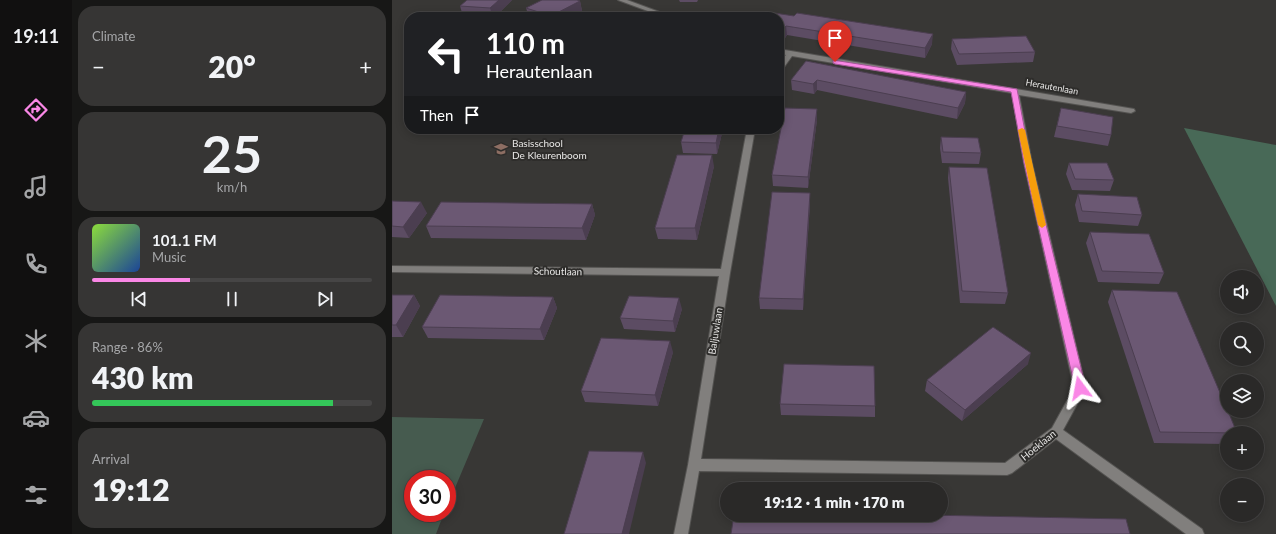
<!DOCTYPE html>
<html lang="en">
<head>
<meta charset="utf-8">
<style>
	body { margin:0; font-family:Lato,sans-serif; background:#363534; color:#f1f3f6; height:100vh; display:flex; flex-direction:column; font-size:15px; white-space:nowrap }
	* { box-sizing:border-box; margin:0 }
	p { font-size:13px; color:#a5a6a8 }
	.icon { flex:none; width:22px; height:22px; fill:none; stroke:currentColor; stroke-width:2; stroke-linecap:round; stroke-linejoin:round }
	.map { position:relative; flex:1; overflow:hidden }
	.drawer { display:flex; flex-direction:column; gap:6px; padding:6px; background:#171716; width:320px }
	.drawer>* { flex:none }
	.banner { position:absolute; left:12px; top:12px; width:380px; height:122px; border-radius:16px; box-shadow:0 2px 10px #0003,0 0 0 1px #464545; background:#202124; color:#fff; overflow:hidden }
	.controls { position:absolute; left:828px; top:270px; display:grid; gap:8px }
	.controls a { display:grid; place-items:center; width:44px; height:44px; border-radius:50%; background:#2a2928; box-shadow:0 2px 10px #0003,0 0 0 1px #464545; font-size:20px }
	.speed { position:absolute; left:12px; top:470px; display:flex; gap:8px; font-size:20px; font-weight:700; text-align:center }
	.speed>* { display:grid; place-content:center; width:52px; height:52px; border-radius:50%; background:#2a2928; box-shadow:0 2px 10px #0003,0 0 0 1px #464545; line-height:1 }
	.speed .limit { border:6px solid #d22; background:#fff; color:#111 }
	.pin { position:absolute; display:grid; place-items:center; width:34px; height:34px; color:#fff; margin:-41px -17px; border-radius:50% 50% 50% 0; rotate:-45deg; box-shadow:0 0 4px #0007 }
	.pin .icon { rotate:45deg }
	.me { position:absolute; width:44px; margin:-22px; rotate:347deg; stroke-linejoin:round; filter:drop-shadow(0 0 3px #0008) }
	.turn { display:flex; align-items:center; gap:14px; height:84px; padding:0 16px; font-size:18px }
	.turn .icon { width:52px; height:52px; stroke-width:2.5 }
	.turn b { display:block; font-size:28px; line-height:34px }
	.then { display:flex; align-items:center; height:38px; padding:0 16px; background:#0003; gap:8px; font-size:15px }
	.big { font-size:30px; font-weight:800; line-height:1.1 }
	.drawer .card { flex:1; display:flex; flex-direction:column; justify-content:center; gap:6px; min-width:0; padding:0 14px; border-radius:16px; background:#363534 }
	.drawer .dial { align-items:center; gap:0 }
	.dial b { font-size:52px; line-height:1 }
	.song { display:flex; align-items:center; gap:12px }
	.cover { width:48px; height:48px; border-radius:6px; background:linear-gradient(135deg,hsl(90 70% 55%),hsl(220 70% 35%)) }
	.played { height:4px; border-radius:2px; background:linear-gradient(90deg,#fa87e6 35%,#464545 35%) }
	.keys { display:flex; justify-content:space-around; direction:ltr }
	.heat { display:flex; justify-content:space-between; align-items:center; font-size:22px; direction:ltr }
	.charge { height:6px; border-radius:3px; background:linear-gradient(90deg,#34c759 86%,#464545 0) }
	.trip { position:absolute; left:328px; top:482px; width:228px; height:40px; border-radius:20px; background:#2a2928; box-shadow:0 2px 10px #0003,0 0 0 1px #464545; font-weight:800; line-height:40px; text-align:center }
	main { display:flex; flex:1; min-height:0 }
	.tab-bar { display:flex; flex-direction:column; width:72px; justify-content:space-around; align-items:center; background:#111010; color:#a5a6a8 }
	.tab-bar .icon { width:28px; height:28px }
	.tab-bar .selected { color:#fa87e6 }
	.tab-bar b { font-size:18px; color:#f1f3f6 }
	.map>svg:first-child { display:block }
	.green { fill:#465b4f }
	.forest { fill:#486957 }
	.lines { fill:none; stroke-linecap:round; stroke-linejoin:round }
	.minor-casing { stroke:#545351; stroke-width:2 }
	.minor { fill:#817f7d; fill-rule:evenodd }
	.wall { fill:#5c4c63 }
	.shaded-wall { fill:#4b3e50 }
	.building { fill:#6b5873; stroke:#4b3e50 }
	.route { fill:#fa87e6; stroke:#a25896 }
	.slow { fill:#f59e0b }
	.labels { text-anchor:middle; stroke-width:4; stroke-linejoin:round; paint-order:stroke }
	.far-street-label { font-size:9px; fill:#e9e8e7; stroke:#2e2d2b }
	.poi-label { font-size:10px; fill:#e9e8e7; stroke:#2e2d2b; text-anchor:start }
	.street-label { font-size:10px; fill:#e9e8e7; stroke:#2e2d2b }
</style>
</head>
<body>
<main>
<nav class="tab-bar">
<b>19:11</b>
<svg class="icon selected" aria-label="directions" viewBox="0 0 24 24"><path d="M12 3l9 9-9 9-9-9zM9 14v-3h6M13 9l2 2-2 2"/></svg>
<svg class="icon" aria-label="music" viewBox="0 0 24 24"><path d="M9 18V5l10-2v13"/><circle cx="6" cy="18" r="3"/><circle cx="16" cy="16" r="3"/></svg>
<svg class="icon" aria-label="phone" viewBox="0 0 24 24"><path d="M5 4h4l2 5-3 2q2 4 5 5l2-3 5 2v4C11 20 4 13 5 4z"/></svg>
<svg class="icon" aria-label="climate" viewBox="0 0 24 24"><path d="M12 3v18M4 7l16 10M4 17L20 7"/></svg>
<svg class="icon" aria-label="car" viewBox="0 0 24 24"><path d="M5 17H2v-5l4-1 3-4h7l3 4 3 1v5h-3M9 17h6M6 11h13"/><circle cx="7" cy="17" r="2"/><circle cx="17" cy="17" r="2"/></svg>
<svg class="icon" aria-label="filters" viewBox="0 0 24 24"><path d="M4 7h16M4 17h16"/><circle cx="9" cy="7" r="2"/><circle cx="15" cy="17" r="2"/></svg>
</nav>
<section class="drawer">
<div class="card"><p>Climate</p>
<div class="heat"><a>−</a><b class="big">20°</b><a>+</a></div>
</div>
<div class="card dial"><b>25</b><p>km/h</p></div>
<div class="card">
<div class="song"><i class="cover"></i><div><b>101.1 FM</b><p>Music</p></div></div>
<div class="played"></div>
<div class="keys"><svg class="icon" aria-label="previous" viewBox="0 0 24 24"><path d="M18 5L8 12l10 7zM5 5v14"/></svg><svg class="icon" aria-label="pause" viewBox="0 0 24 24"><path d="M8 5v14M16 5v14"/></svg><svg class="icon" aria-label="next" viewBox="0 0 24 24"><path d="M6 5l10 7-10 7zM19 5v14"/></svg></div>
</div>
<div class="card"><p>Range · 86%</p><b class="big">430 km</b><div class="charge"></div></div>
<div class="card"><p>Arrival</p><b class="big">19:12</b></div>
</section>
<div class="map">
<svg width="884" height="534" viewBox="0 0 884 534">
	<rect width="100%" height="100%" fill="#383735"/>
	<polygon class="green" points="0,417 92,419 55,507 55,479 21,479 21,513 52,513 44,534 0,534"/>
	<polygon class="forest" points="792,128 884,145 884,306"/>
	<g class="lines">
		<g class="minor-casing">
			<g id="minor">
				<polygon points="226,0 235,0 281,17 272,17"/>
				<polygon points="387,49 742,109 743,111 739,113 627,95 640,163 694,388 671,430 810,529 812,534 794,534 664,439 620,473 615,475 307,471 296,534 282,534 296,465 327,276 0,272 0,266 329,269 355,129 363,129 338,273 309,459 613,463 660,428 682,388 632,163 620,93 400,56 390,70 387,70 387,63 394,55 387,53"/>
			</g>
		</g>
		<use href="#minor" class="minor"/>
	</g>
	<g class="wall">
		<polygon points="120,0 103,17 71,16 68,6"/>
		<polygon points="287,0 306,0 305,2 288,2"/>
		<polygon points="188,1 190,11 178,17 137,17 134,8"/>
		<polygon points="387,17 540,44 533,58 395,35 393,38 387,37"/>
		<polygon points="560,39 643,52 641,62 565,65 559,49"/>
		<polygon points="414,61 574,92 573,103 565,119 425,90 422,94 400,90 399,80"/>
		<polygon points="669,108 719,135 716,146 662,137"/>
		<polygon points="425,120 416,188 381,186 380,175"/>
		<polygon points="331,129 325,154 291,153 289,142"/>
		<polygon points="549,137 589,153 587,164 550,163 548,148"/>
		<polygon points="677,163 722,180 718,191 680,190 674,174"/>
		<polygon points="322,166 305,240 266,239 263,228"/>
		<polygon points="557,167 616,293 613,304 568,303 556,178"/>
		<polygon points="418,193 418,204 411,310 368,309 367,298"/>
		<polygon points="686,194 750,215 746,226 687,222 683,205"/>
		<polygon points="0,201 35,213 17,238 0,237"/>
		<polygon points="200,204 203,215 194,240 39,238 34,226"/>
		<polygon points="698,232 772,273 767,284 706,282 694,243"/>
		<polygon points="720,290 835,433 835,444 762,443 716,302"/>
		<polygon points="0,295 22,295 28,306 11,337 0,337"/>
		<polygon points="161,297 165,308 152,340 36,338 30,327"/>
		<polygon points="290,309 283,332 232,329 228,318"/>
		<polygon points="281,352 266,406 193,402 189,391"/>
		<polygon points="636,364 570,421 533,391 535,380"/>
		<polygon points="388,404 483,406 483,417 389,415"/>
	</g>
	<g class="shaded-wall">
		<polygon points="107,0 120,0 103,17 101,17 98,8"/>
		<polygon points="188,1 190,11 178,17 159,17 159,16"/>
		<polygon points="394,26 395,35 393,38 392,28"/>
		<polygon points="541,34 540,44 533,58 533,48"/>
		<polygon points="425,80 425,90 422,94 421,84"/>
		<polygon points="574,92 573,103 565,119 566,108"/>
		<polygon points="425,109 425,120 416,188 416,177"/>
		<polygon points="327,129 331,129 325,154 324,143"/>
		<polygon points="320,155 322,166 305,240 303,228"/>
		<polygon points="418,193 418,204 411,310 411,299"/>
		<polygon points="29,202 35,213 17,238 11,227"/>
		<polygon points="200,204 203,215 194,240 190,228"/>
		<polygon points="22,295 28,306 11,337 4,325"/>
		<polygon points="161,297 165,308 152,340 148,329"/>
		<polygon points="287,298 290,309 283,332 281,321"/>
		<polygon points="278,341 281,352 266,406 263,395"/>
		<polygon points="639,353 636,364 570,421 573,410"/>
		<polygon points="251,452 254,463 237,534 230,534"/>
	</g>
	<g class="building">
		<polygon points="75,0 107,0 98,8 68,6"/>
		<polygon points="150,0 185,0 188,1 159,16 134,8"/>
		<polygon points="376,12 402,16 405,13 541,34 533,48 394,26 392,28 387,27 387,17 371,17"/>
		<polygon points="230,14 239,17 226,17"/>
		<polygon points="634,36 643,52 567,54 560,39"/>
		<polygon points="414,61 574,92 566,108 425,80 421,84 399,80"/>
		<polygon points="393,108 425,109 416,177 380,175"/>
		<polygon points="669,108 721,117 719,135 665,126"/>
		<polygon points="293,129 327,129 324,143 289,142"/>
		<polygon points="549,137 586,138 589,153 551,152"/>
		<polygon points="285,155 320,155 303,228 263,228"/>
		<polygon points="677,163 715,163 722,180 683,179"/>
		<polygon points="557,167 595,168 616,293 570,291"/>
		<polygon points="380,192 418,193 411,299 367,298"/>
		<polygon points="686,194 745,197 750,215 690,211"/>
		<polygon points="0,201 29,202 11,227 0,226"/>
		<polygon points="49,202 200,204 190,228 34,226"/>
		<polygon points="698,232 757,234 772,273 710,271"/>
		<polygon points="720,290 785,292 835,409 835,411 836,411 845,433 768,432"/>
		<polygon points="0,295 22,295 4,325 0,325"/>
		<polygon points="48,295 161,297 148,329 30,327"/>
		<polygon points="237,296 287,298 281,321 228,318"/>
		<polygon points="601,327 639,353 573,410 535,380"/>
		<polygon points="209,338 278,341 263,395 189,391"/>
		<polygon points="392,364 482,366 483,406 388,404"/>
		<polygon points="197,451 251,452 230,534 172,534"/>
		<polygon points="342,515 534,515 734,519 738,534 339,534"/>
	</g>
	<polygon class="route" points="441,60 625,89 639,163 694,388 692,391 688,393 684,391 683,388 632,163 619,92 443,64 441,63"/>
	<polygon class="slow" points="630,128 633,130 654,225 650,228 646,225 626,130"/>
	<defs>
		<g id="school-bare" transform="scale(1.08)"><path d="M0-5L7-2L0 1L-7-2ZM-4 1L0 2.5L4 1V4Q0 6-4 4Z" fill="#8d6e63" stroke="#2e2d2b" stroke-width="2.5" paint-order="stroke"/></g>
	</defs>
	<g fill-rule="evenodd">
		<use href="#school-bare" x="109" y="149"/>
	</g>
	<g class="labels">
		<g class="far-street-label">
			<text transform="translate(660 87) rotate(10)" y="3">Herautenlaan</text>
		</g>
		<g class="poi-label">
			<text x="120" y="147">Basisschool<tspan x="120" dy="12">De Kleurenboom</tspan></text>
		</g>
		<g class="street-label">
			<text transform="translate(166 271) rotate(1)" y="4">Schoutlaan</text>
			<text transform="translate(323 331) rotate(-81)" y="4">Baljuwlaan</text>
			<text transform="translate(646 445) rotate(-39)" y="4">Hoeklaan</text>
		</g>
	</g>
</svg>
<div class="controls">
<a><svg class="icon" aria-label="sound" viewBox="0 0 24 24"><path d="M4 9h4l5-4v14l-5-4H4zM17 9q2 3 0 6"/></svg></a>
<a><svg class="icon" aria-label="search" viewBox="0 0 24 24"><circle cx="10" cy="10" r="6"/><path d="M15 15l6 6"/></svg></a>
<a><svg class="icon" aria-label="layers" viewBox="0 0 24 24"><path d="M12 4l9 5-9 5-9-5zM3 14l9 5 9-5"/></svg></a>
<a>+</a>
<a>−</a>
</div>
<div class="speed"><div class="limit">30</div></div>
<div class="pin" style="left:443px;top:62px;background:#d93025"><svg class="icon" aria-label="arrive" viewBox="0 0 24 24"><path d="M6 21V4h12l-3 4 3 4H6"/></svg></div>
<svg class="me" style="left:688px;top:388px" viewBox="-20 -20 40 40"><path d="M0-17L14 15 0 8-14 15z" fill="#fa87e6" stroke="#fff" stroke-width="4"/></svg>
<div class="trip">19:12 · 1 min · 170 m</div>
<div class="banner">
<div class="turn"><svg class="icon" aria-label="left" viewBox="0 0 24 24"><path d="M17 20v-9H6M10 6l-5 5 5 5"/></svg><div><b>110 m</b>Herautenlaan</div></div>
<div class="then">Then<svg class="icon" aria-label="arrive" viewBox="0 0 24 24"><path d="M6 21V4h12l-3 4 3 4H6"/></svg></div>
</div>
</div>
</main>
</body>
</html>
